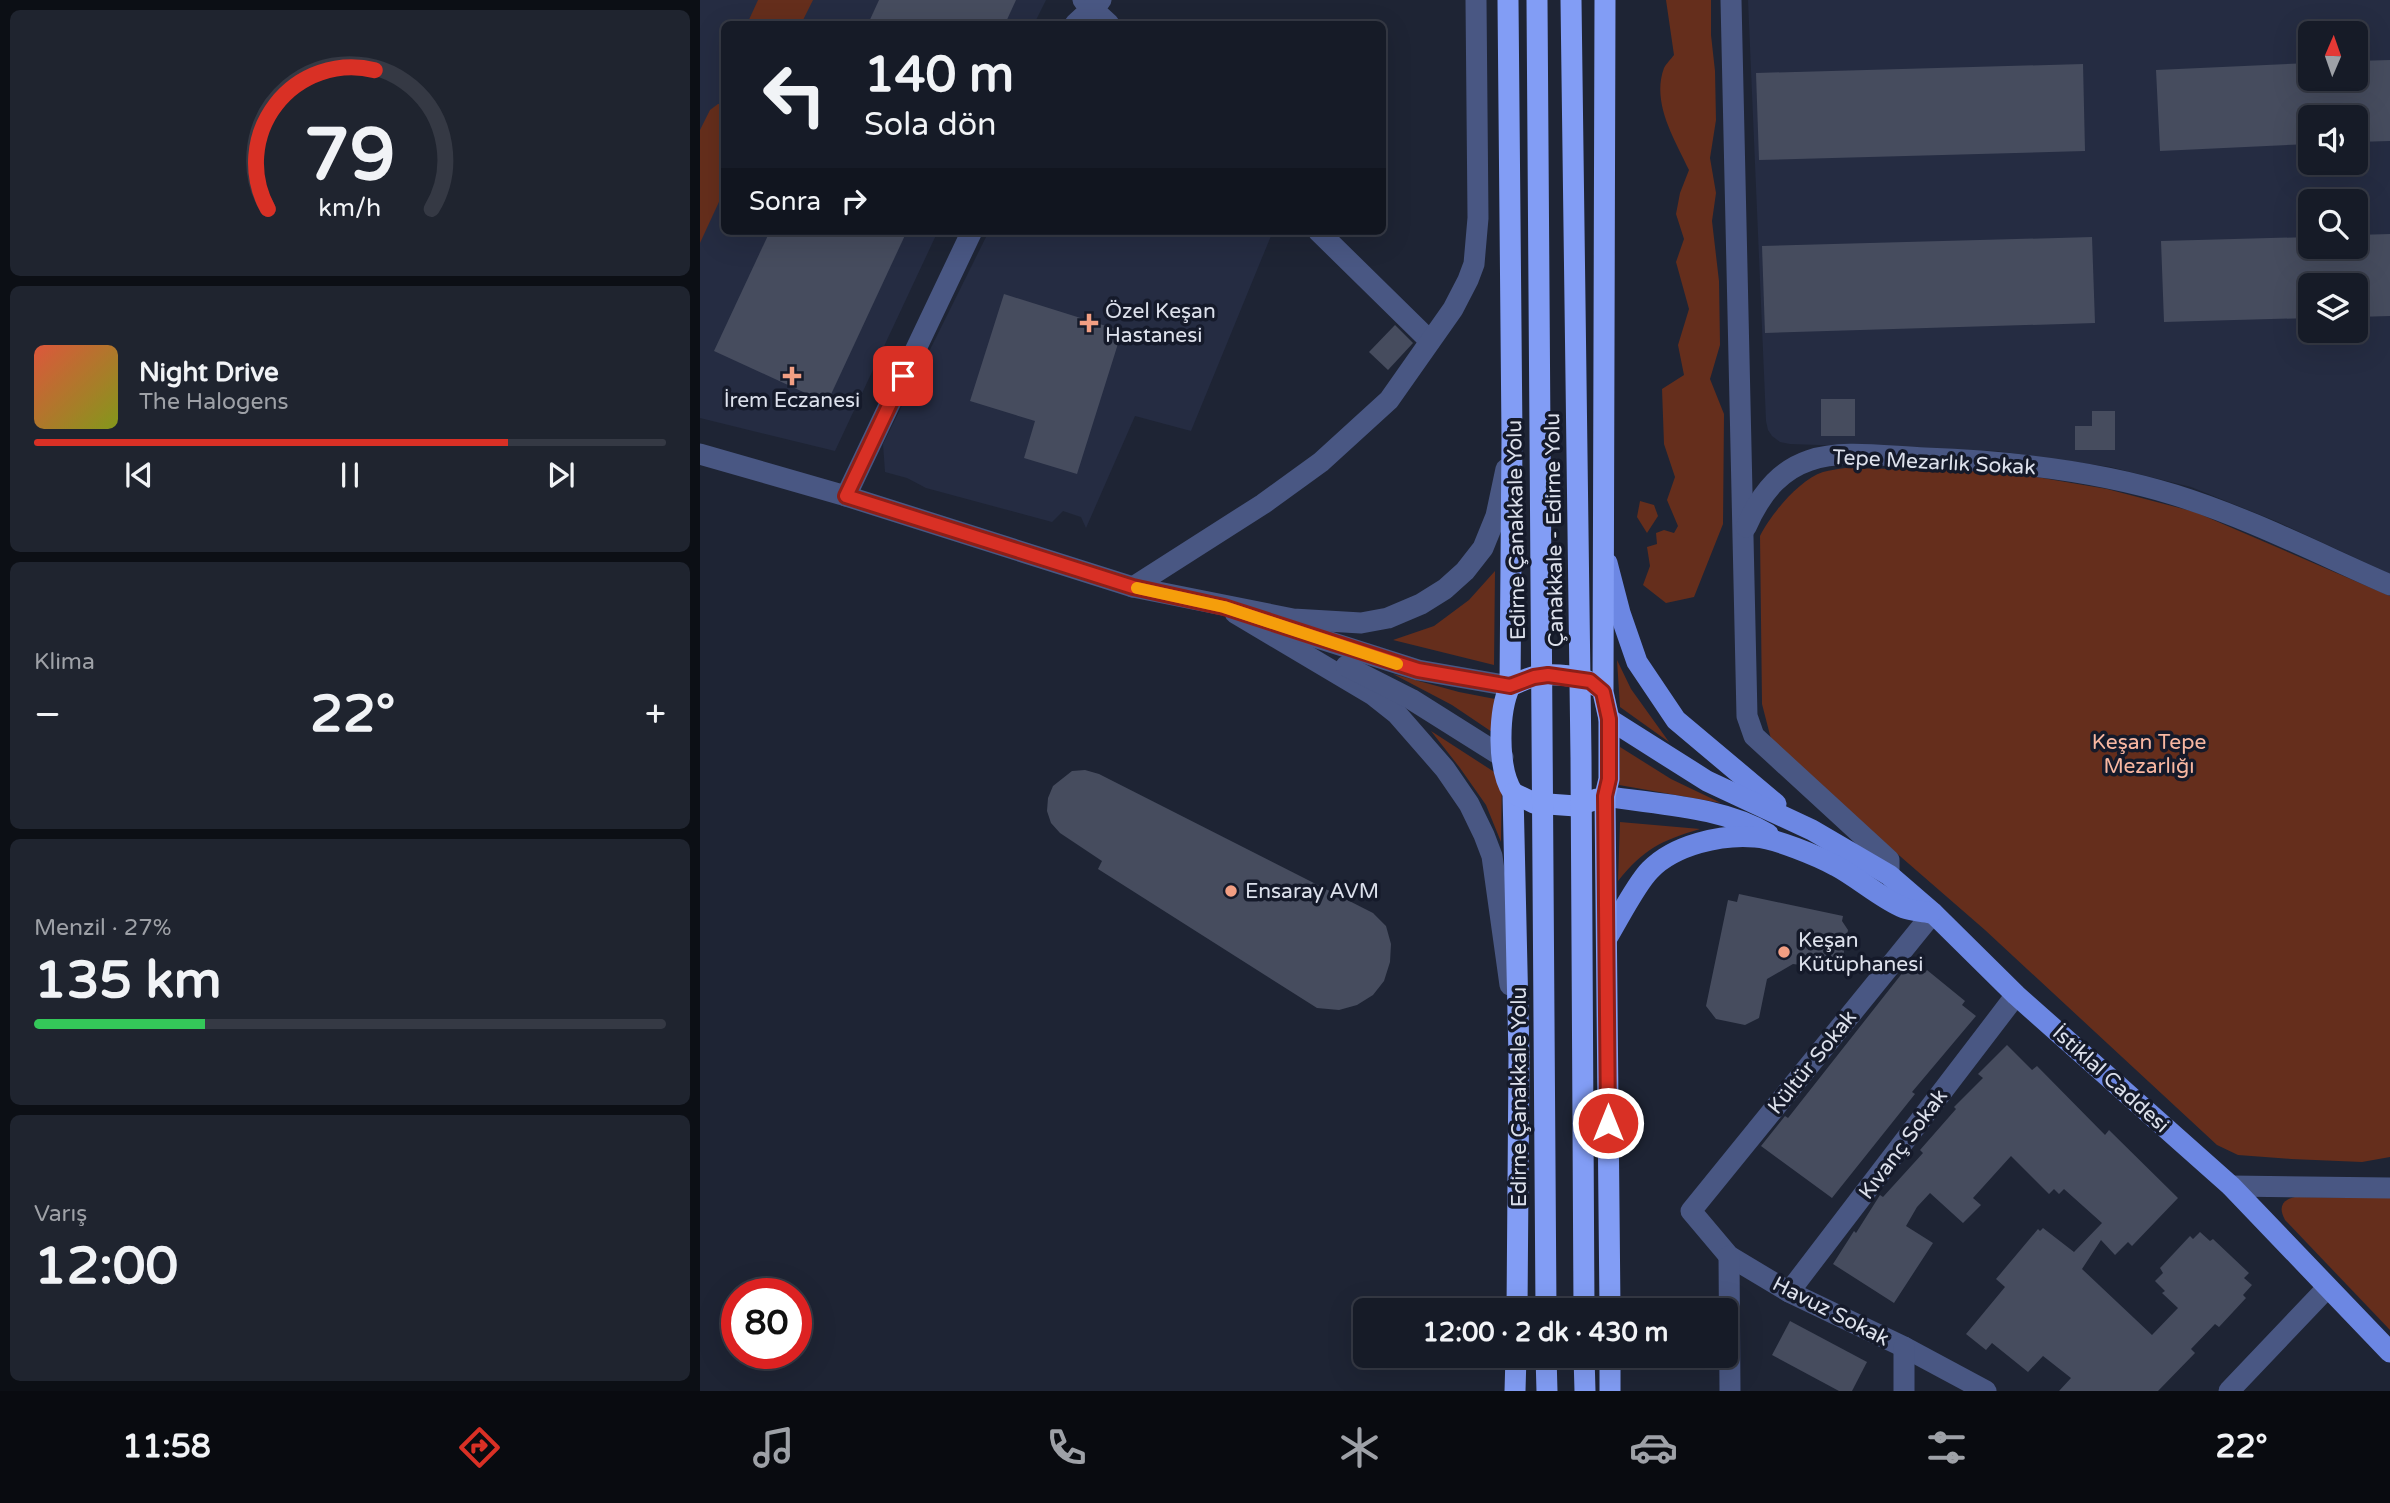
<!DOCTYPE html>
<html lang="tr">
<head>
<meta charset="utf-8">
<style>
	body { margin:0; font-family:"Varela Round",sans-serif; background:#1f242f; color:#f1f3f6; height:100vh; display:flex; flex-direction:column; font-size:26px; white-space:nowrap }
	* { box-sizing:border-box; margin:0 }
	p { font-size:23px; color:#9ea1a7 }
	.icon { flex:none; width:38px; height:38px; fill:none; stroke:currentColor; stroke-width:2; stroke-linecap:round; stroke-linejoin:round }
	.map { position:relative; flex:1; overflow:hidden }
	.panel { display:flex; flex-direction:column; gap:10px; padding:10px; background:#0c0f15; width:700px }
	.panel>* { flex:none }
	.guide { position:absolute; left:21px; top:21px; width:665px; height:214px; border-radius:10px; box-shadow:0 7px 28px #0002,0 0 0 2px #353944; background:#161b27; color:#f1f3f6; overflow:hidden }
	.needle { width:46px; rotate:2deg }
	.buttons { position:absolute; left:1598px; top:21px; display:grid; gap:14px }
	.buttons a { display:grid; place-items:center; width:70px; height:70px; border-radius:10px; background:#161b27; box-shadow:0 7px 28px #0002,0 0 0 2px #353944; font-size:35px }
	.speed { position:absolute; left:21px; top:1278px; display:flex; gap:14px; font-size:35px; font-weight:700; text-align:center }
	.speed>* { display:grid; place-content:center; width:91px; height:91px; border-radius:50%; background:#161b27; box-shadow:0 7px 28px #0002,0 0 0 2px #353944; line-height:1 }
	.speed .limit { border:10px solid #d22; background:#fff; color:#111 }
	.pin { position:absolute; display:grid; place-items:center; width:60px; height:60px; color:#fff; margin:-30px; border-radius:14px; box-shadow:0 4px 10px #0006 }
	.me { position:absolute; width:77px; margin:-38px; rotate:0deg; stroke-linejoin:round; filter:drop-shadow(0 0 5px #0008) }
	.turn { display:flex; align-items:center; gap:24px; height:147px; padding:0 28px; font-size:32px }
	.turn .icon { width:91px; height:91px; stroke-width:2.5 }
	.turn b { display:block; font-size:49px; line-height:60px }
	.then { display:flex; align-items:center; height:66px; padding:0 28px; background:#0003; gap:14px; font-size:26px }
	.big { font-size:52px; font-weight:700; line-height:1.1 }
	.panel .card { flex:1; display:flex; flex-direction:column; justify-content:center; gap:10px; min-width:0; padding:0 24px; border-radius:10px; background:#1f242f }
	.panel .dial { align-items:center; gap:0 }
	.dial svg { height:182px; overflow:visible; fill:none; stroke:#353944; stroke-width:7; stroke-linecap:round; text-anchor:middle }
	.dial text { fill:#f1f3f6; stroke:none }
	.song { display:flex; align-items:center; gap:21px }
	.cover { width:84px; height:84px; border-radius:10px; background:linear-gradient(135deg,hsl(10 70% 55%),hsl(70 70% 35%)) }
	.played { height:7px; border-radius:4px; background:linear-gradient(90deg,#d93025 75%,#353944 75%) }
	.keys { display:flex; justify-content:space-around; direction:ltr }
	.heat { display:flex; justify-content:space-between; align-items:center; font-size:38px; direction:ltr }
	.charge { height:10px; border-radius:5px; background:linear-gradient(90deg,#34c759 27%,#353944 0) }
	.trip { position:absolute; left:653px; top:1298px; width:385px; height:70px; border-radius:10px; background:#161b27; box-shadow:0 7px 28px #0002,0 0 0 2px #353944; font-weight:700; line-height:70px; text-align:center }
	.menu { display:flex; height:112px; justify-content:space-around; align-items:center; background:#090b10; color:#9ea1a7 }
	.menu .icon { width:49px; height:49px }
	.menu .selected { color:#d93025 }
	.menu b { font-size:32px; color:#f1f3f6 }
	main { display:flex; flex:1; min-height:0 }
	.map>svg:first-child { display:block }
	.built { fill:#252c42; fill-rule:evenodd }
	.green { fill:#652e1c }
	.building { fill:#464c5e }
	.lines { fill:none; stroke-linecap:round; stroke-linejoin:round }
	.minor { stroke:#495783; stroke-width:21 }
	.major { stroke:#6c87e3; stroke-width:21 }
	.highway { stroke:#829df5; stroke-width:21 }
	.highway-bridge { stroke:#829df5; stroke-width:21 }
	.route-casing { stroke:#8d1f18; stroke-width:18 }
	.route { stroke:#d93025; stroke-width:12 }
	.slow { stroke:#f59e0b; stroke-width:12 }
	.poi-dot { fill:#f39f83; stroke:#151a2a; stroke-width:2.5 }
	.labels { text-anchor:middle; stroke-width:7; stroke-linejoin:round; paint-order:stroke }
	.poi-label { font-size:21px; fill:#dde1ec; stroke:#151a2a; text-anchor:start }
	.street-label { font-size:21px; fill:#dde1ec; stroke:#151a2a }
	.park-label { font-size:21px; fill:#f8b7a1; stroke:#151a2a }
</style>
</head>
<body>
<main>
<section class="panel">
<div class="card dial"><svg viewBox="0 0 100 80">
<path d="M14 69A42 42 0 1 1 86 69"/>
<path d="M14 69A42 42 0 0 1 61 8" stroke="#d93025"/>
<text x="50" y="56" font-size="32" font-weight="700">79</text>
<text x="50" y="72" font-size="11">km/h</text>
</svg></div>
<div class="card">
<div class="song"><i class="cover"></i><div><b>Night Drive</b><p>The Halogens</p></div></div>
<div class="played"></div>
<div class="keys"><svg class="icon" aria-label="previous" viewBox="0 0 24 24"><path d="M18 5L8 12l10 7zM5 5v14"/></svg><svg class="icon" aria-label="pause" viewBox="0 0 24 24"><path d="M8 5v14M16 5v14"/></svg><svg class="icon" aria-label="next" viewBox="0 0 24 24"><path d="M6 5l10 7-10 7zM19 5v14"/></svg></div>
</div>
<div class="card"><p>Klima</p>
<div class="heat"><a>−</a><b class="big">22°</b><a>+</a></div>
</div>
<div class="card"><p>Menzil · 27%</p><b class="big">135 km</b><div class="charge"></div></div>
<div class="card"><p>Varış</p><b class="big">12:00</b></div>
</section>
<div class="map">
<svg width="1690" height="1391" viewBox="0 0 1690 1391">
	<rect width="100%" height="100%" fill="#1e2434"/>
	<g class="built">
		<polygon points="0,0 346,0 334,24 24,24 24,231 238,231 135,451 0,418"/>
		<path d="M 1048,0 L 1690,0 L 1690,574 L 1578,522 L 1491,487 L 1410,467 L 1297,451 L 1090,444 L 1080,442 L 1072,436 L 1068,430 L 1066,421 ZM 1610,33 L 1656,33 L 1656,79 L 1610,79 ZM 1610,117 L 1656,117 L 1656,163 L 1610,163 ZM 1610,201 L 1656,201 L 1656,247 L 1610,247 ZM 1610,285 L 1656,285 L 1656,331 L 1610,331 Z"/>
		<polygon points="289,231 573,231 491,431 435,416 386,528 381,517 363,511 352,522 226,488 207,478 185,472 183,444"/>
	</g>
	<g class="green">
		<polygon points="58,0 113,0 101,24 47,24"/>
		<path d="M 966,0 L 1011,0 L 1011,35 L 1015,71 L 1016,120 L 1010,158 L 1016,193 L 1012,221 L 1019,281 L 1020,345 L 1010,379 L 1024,414 L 1023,524 L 994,597 L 966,603 L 943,585 L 950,566 L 947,547 L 957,544 L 956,533 L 964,530 L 974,533 L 978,526 L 967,500 L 975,477 L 964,444 L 962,389 L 984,375 L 978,345 L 989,309 L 976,262 L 984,239 L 976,214 L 980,193 L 989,170 C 975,140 951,103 964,68 C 966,64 971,59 974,55 Z"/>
		<polygon points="18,104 24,104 24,191 0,243 0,130 10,110"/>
		<path d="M 1145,468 L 1302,471 L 1407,489 L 1495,512 L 1690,596 L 1690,1157 L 1662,1162 L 1591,1159 L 1538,1155 L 1517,1145 L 1285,930 L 1094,764 L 1071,739 L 1062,704 L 1060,536 C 1071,514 1099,480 1123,472 C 1130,470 1138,469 1145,468 Z"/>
		<polygon points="940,501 954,505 958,516 947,533 937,517"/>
		<polygon points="795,571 794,665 693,640 734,626 769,600"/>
		<polygon points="917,660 931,689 969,742 920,707"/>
		<polygon points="693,674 759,692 795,699 795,734 752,705"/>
		<polygon points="731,731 802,777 801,842 786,805 760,768"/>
		<polygon points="920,747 971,779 1021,803 919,785"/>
		<path d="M 920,822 L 1000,829 C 960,841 944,849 918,881 Z"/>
		<path d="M 1595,1197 L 1690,1198 L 1690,1330 L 1585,1220 C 1578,1207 1582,1200 1595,1197 Z"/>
	</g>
	<g class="building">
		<polygon points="179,0 316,0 305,24 168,24"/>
		<polygon points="1690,60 1690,141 1656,142 1656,117 1610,117 1610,144 1460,151 1456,70 1610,63 1610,79 1656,79 1656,61"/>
		<polygon points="1383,64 1385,151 1059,160 1056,73"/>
		<polygon points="70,231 207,231 127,403 14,351"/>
		<polygon points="1690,234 1690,316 1656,317 1656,285 1610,285 1610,318 1464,322 1461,241 1610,237 1610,247 1656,247 1656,235"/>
		<polygon points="1392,237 1395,323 1065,333 1062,246"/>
		<polygon points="304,294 422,331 377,474 324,458 335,421 270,401"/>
		<polygon points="695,325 713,343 688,370 669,352"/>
		<rect x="1121" y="399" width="34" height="37"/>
		<polygon points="1392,411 1415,411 1415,450 1375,450 1375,426 1392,426"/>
		<polygon points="385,770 399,774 673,913 686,926 691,944 690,962 684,981 673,995 657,1005 639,1010 617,1008 398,869 402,861 360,833 351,823 347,811 348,798 353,786 372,771"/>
		<polygon points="1039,894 1143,916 1142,921 1148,930 1142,962 1131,969 1093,964 1067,979 1059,1018 1045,1025 1016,1019 1006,1006 1028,900 1037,902"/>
		<polygon points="1211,962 1225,973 1227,970 1265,1001 1262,1005 1276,1016 1212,1092 1215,1094 1132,1198 1061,1146 1085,1116 1088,1118"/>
		<polygon points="1307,1045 1332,1070 1337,1066 1405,1135 1409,1130 1478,1198 1432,1246 1428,1242 1415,1255 1401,1240 1382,1269 1452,1335 1478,1308 1462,1293 1465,1291 1455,1281 1463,1273 1460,1268 1490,1236 1493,1239 1500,1232 1510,1241 1513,1239 1549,1273 1544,1278 1552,1285 1543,1295 1546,1298 1519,1327 1515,1324 1491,1349 1495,1353 1458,1391 1359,1391 1371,1378 1343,1356 1328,1372 1292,1343 1286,1350 1266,1334 1305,1287 1296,1279 1338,1229 1340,1231 1343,1228 1374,1252 1402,1223 1364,1189 1359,1194 1354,1189 1349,1194 1311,1156 1273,1198 1281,1205 1263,1223 1230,1193 1217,1207 1206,1226 1233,1243 1194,1303 1133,1264 1154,1231 1156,1233 1180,1195 1183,1197 1223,1153 1220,1150 1256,1109 1254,1107 1283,1078 1278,1074"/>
		<polygon points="1090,1321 1167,1362 1152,1391 1139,1391 1072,1355"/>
	</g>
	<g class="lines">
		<g class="minor">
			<polyline points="383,0 409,24"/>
			<polyline points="1031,0 1047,716 1054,736 1189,860 1189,875"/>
			<polyline points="375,24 401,0"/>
			<polyline points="618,231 730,341"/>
			<polyline points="0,454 146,496 433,587 593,619 661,623 688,618 721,604 745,589 765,571 783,548 796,516 806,469"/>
			<polyline points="146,496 272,231"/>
			<path d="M 1046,527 C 1085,438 1143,454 1225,458 C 1309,461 1394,470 1475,495 C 1549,518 1619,554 1690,585"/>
			<polyline points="433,587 563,504 621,462 689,400 753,309 768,280 774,264 778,218 776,0"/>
			<polyline points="535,613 673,695 697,714 745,769 769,804 784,835 792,856 810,985"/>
			<polyline points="583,627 718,670 810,686"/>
			<polyline points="646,666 711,699 803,757"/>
			<polyline points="1233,913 991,1211 1029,1256 1089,1292 1204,1347 1286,1391"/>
			<polyline points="1531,1186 1690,1188"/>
			<polyline points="1029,1256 1030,1391"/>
			<polyline points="1089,1292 1316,995"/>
			<polyline points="1204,1347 1204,1391"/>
			<polyline points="1529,1391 1627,1288"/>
		</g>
		<g class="major">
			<polyline points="907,563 920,613 937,662 976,720 1076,804"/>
			<polyline points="909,719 1007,781 1112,830 1189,875 1233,913 1316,995 1531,1186 1690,1352"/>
			<path d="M 905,796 C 959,805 1020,806 1068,834"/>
			<path d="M 907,938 C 918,920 936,884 950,870 C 974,845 1021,834 1055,837 C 1074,838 1118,856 1136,866 C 1157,877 1183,900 1204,908 C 1212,911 1222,911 1231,913"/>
		</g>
		<g class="highway">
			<path d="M 808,0 L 812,438 L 810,686 C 798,712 797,769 813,793 L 819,1057 L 817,1311"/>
			<polyline points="905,0 903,692 909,719 909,779 905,796 910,1311"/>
			<path d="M 810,686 C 818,683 827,678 836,676 C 853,673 883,675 896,686"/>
			<polyline points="813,793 834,803 876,806 897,799"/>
			<polyline points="846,1356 847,1391"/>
			<polyline points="884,1356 885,1391"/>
			<polyline points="910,1356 910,1391"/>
			<polyline points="815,1391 816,1356"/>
		</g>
		<g class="highway-bridge">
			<polyline points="837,0 846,1311"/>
			<polyline points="871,0 881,758 884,1311"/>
		</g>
	</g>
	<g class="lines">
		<g class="route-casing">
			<polyline id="route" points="203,376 146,496 433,587 524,607 718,670 810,686 834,677 848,675 890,681 903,692 909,719 909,779 905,796 908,1123"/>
		</g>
		<use href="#route" class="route"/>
		<polyline class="slow" points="437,588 524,607 697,664"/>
	</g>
	<g class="poi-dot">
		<path d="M385.5 312.5h7v7h7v7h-7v7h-7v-7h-7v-7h7z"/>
		<path d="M88.5 365.5h7v7h7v7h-7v7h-7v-7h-7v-7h7z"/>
		<circle cx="531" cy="891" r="7"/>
		<circle cx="1084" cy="952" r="7"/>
	</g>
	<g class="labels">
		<g class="poi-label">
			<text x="405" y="318">Özel Keşan<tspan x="405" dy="24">Hastanesi</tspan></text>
			<text x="92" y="407" text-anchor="middle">İrem Eczanesi</text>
			<text x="545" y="898">Ensaray AVM</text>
			<text x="1098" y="947">Keşan<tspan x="1098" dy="24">Kütüphanesi</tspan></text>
		</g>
		<g class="street-label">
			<text transform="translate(1234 462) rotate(3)" y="7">Tepe Mezarlık Sokak</text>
			<text transform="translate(816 530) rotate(-91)" y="7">Edirne Çanakkale Yolu</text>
			<text transform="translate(854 530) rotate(-91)" y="7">Çanakkale - Edirne Yolu</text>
			<text transform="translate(1112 1062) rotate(-51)" y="7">Kültür Sokak</text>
			<text transform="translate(1411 1079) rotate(42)" y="7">İstiklal Caddesi</text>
			<text transform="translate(819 1097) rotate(-90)" y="7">Edirne Çanakkale Yolu</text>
			<text transform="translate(1203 1144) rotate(-53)" y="7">Kıvanç Sokak</text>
			<text transform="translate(1131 1311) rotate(27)" y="7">Havuz Sokak</text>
		</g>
		<g class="park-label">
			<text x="1449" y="749">Keşan Tepe<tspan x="1449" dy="24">Mezarlığı</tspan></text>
		</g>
	</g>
</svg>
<div class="buttons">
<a><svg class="needle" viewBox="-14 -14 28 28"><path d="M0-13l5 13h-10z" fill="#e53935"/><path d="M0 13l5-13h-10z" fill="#9ea1a7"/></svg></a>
<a><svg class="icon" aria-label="sound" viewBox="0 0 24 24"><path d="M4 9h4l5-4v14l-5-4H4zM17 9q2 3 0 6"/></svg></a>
<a><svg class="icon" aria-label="search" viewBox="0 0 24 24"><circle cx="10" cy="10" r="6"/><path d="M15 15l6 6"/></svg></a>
<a><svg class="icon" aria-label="layers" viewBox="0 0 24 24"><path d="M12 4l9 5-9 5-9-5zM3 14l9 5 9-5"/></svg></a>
</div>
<div class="speed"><div class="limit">80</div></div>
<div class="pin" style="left:203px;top:376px;background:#d93025"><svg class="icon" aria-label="arrive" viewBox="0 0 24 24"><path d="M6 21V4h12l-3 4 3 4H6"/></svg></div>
<svg class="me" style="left:908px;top:1123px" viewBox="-20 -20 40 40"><circle r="17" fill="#d93025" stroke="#fff" stroke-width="3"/><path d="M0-11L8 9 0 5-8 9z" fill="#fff"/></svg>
<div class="trip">12:00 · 2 dk · 430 m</div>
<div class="guide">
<div class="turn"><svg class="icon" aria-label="left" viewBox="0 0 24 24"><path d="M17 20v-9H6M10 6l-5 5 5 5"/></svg><div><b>140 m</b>Sola dön</div></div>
<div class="then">Sonra<svg class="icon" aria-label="right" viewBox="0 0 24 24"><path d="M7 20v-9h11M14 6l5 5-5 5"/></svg></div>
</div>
</div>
</main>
<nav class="menu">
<b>11:58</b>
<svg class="icon selected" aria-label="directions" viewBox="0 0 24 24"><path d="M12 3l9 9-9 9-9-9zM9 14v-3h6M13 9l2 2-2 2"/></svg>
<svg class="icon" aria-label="music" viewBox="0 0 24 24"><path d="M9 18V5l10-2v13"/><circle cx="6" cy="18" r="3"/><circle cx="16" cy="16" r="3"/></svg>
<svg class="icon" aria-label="phone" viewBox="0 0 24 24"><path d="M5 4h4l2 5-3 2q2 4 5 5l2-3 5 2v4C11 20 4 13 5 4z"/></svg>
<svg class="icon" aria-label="climate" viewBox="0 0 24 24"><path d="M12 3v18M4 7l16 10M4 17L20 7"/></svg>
<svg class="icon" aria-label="car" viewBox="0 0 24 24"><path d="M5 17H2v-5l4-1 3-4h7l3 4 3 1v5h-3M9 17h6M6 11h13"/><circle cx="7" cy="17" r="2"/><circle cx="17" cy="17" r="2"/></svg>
<svg class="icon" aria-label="filters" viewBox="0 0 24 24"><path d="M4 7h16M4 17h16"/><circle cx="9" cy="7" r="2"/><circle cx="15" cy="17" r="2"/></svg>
<b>22°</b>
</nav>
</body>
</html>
